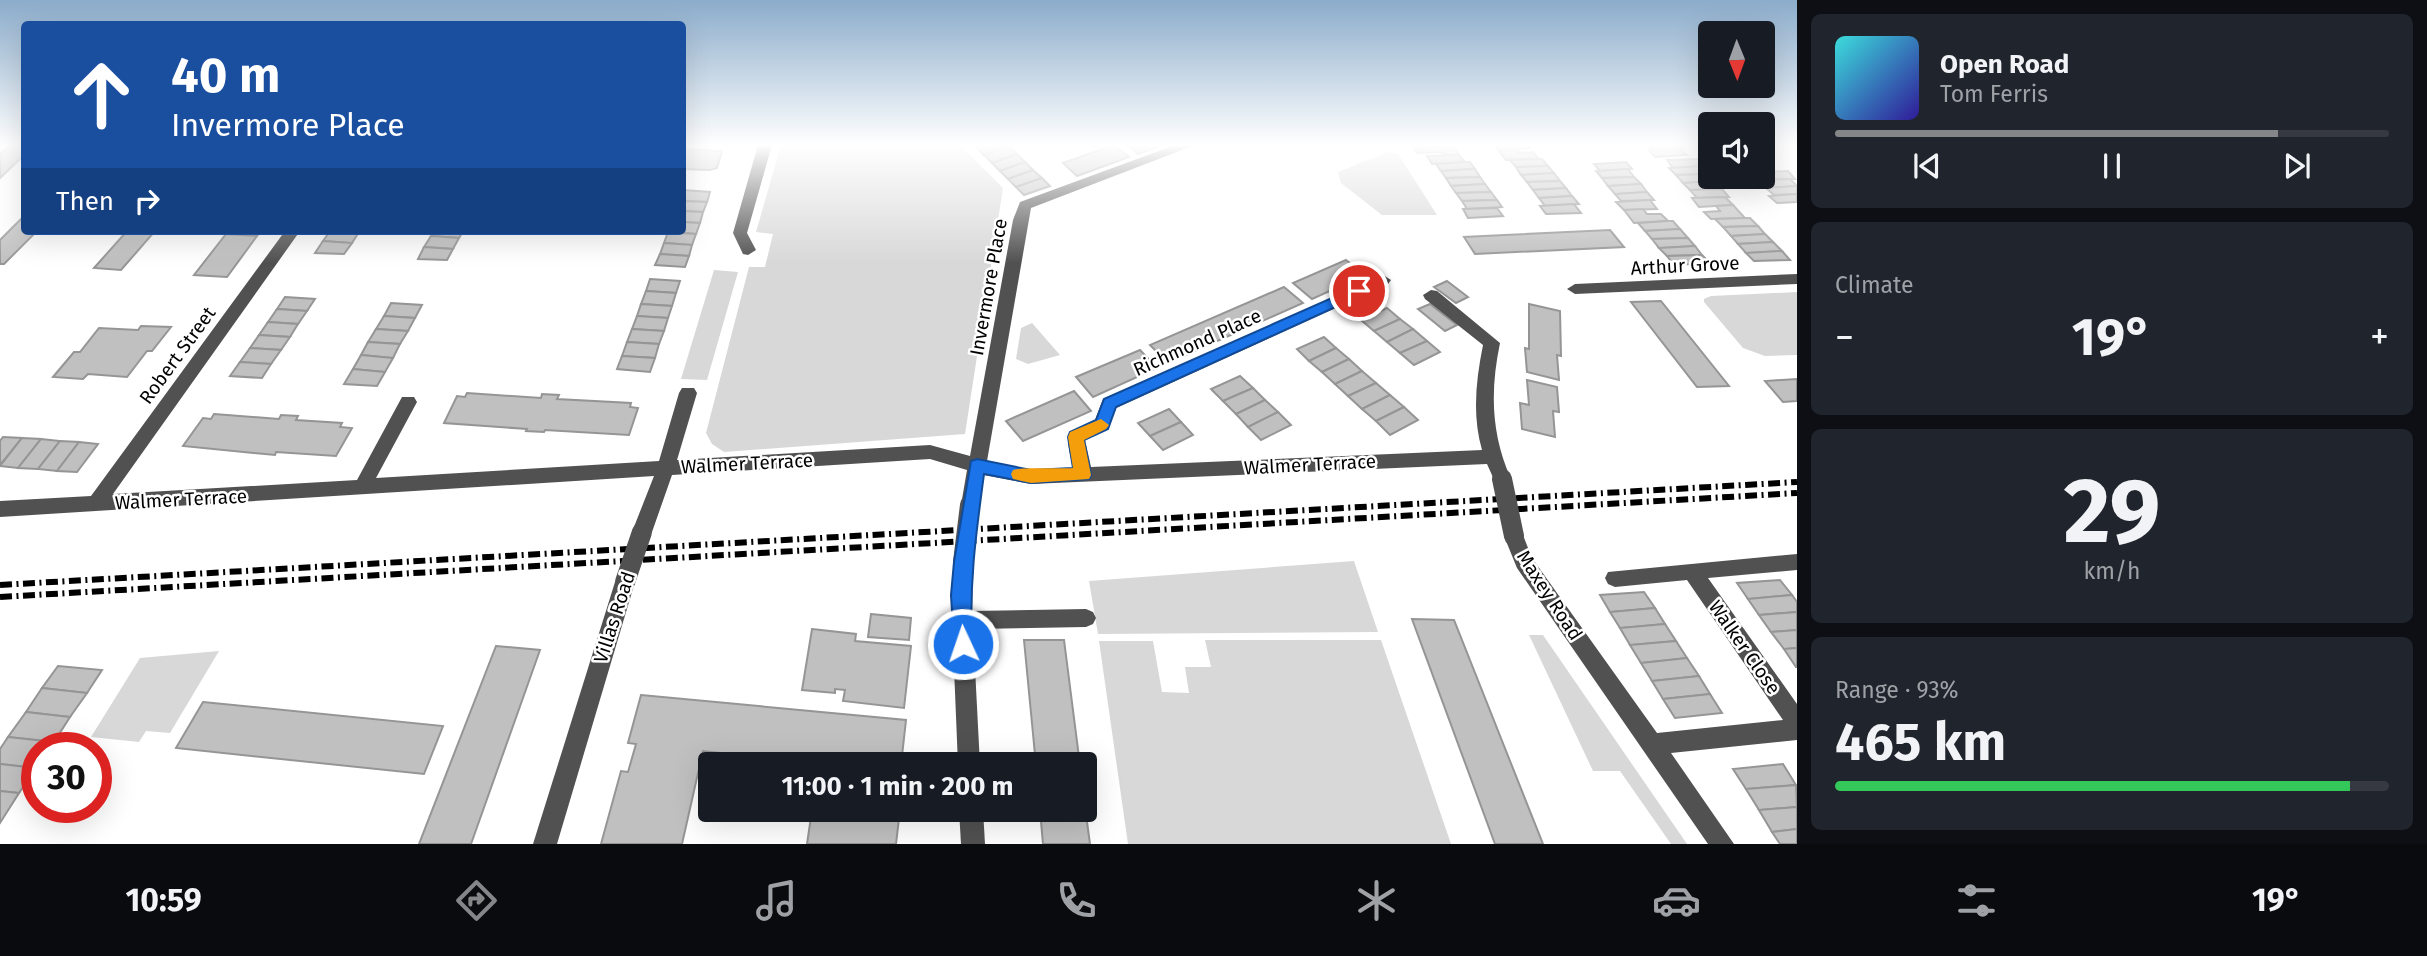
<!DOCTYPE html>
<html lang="en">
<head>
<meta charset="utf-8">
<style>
	body { margin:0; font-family:"Fira Sans",sans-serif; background:#20242c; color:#f1f3f6; height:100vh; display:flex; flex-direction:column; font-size:26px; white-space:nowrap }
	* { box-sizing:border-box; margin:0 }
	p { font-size:23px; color:#9ea1a6 }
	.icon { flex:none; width:38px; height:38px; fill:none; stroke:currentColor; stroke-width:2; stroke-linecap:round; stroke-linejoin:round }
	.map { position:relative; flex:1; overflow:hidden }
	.side { display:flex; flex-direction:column; gap:14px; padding:14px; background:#0d0f14; width:630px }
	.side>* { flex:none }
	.hud { position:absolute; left:21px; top:21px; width:665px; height:214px; border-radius:7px; box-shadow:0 7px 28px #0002; background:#1a4fa0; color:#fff; overflow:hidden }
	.needle { width:46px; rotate:179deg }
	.fabs { position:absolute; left:1698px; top:21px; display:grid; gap:14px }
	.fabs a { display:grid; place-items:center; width:77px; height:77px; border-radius:7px; background:#171b24; box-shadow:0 7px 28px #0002; font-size:35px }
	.speed { position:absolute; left:21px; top:732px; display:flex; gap:14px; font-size:35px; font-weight:700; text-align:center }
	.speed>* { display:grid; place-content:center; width:91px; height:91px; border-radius:50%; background:#171b24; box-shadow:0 7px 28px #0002; line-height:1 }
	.speed .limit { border:10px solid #d22; background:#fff; color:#111 }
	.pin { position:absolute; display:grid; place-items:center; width:60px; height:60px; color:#fff; margin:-30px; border:4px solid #fff; border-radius:50%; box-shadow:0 2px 7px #0007 }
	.me { position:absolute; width:77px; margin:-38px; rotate:357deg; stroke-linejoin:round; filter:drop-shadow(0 0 5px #0008) }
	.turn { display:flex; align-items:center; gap:24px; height:147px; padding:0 35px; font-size:32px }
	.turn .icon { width:91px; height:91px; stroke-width:2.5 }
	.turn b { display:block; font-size:49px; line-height:60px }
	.then { display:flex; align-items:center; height:66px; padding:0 35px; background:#0003; gap:14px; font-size:26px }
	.big { font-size:52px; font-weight:700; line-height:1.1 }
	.side .tile { flex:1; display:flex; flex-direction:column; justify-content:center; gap:10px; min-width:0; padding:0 24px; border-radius:10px; background:#20242c }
	.side .dial { align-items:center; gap:0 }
	.dial b { font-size:91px; line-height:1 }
	.song { display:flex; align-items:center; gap:21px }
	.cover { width:84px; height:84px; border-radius:10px; background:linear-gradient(135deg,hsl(180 70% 55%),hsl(250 70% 35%)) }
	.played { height:7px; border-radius:4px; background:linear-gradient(90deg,#858687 80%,#363941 80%) }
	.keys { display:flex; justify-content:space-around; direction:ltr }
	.heat { display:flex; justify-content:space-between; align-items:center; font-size:38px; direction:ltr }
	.charge { height:10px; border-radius:5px; background:linear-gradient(90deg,#34c759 93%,#363941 0) }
	.trip { position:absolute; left:698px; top:752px; width:399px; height:70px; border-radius:7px; background:#171b24; box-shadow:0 7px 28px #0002; font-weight:700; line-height:70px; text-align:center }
	.dock { display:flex; height:112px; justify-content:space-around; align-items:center; background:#090b0e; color:#9ea1a6 }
	.dock .icon { width:49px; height:49px }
	.dock .selected { color:#858687 }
	.dock b { font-size:32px; color:#f1f3f6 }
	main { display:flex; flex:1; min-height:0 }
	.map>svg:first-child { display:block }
	.green { fill:#d8d8d8 }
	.building { fill:#c0c0c0; stroke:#959595; stroke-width:2 }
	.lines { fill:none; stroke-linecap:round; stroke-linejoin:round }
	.minor { fill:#515151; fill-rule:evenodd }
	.rail { stroke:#000; stroke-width:6; stroke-dasharray:12 4.5 2 4.5; stroke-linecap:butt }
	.minor-bridge { stroke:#515151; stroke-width:20 }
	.route { fill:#1a73e8; stroke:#114b97; stroke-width:2 }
	.slow { fill:#f59e0b }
	.labels { text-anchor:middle; stroke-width:5; stroke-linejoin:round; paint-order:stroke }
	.street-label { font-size:19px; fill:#000; stroke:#fff }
</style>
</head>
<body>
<main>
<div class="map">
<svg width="1797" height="844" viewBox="0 0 1797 844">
	<rect width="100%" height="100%" fill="#fff"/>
	<g class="green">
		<polygon points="781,145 960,145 1003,188 965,434 724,452 712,444 706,433 749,267 765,267 773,234 756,232"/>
		<polygon points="1388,152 1398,154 1437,215 1382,215 1341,183 1338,172"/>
		<polygon points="714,270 738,272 707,380 681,379"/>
		<polygon points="1797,292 1797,355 1765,356 1743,348 1704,302 1704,299 1711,296"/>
		<polygon points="1032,323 1060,355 1028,364 1016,359 1021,328"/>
		<polygon points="1354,561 1378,632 1098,634 1089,581"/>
		<polygon points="1529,635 1543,635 1687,844 1671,844 1620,771 1593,771"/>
		<polygon points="1205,640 1381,640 1451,844 1128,844 1099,641 1153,641 1162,692 1189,693 1185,667 1211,667"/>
		<polygon points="219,651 170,733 146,731 139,742 91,737 140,658"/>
	</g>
	<g class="building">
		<polygon points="983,145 1008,145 1009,146 984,155 976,147"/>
		<polygon points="1114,145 1129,157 1077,176 1063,163"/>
		<polygon points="1128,145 1163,145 1138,154"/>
		<polygon points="1418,145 1452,145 1459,155 1445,156 1442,152 1417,153 1414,148 1420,148"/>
		<polygon points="1495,145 1528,145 1530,148 1498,150"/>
		<polygon points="1649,145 1681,145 1684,148 1653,150"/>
		<polygon points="9,146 24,147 24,155 0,178 0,154"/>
		<polygon points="1009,146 1017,154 992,163 984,155"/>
		<polygon points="682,149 722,151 717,168 710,170 682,169"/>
		<polygon points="1517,149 1519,153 1533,152 1539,159 1506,160 1498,150"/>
		<polygon points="1680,149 1687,155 1655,157 1649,150"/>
		<polygon points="1017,154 1025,162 1000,171 992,163"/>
		<polygon points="1459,155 1465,162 1432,164 1427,156"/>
		<polygon points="1542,159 1548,166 1516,167 1510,160"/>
		<polygon points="1698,159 1705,166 1673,168 1667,160"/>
		<polygon points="1025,162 1033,170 1008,179 1000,171"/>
		<polygon points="1465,162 1470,162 1475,169 1441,171 1436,164"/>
		<polygon points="1626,162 1632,169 1600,171 1594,164"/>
		<polygon points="1548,166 1554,173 1521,175 1516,167"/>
		<polygon points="1701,166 1708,174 1676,175 1669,168"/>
		<polygon points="1475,169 1480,177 1446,178 1441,171"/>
		<polygon points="1628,169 1634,177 1602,178 1596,171"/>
		<polygon points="1033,170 1042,178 1016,187 1008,179"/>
		<polygon points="1788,171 1795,179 1763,180 1760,177 1762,177 1762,172"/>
		<polygon points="1554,173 1560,181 1527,182 1521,175"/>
		<polygon points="1708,174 1715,181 1683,183 1676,175"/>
		<polygon points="1480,177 1485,184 1451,186 1446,178"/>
		<polygon points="1634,177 1641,184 1608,186 1602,178"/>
		<polygon points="1042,178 1050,186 1024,195 1016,187"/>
		<polygon points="1790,179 1797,186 1766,188 1758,180"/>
		<polygon points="1560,181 1566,188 1533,190 1527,182"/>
		<polygon points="1715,181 1722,189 1690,190 1683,183"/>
		<polygon points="1485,184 1491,192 1456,193 1451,186"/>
		<polygon points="1641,184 1647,192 1615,194 1608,186"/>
		<polygon points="1797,186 1797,194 1774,195 1766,188"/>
		<polygon points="1566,188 1572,196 1539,198 1533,190"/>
		<polygon points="1722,189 1729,197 1697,198 1690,190"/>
		<polygon points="683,190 710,192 707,202 682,201"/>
		<polygon points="1491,192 1497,200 1462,201 1456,193"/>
		<polygon points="1647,192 1654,200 1621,201 1615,194"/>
		<polygon points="1797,194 1797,202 1777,203 1769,196"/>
		<polygon points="1572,196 1579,204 1545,206 1539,198"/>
		<polygon points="1725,197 1733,205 1699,207 1692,198"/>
		<polygon points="1497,200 1502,207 1467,209 1462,201"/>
		<polygon points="1650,200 1657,209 1624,210 1616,202"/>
		<polygon points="682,201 707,202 703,212 682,211"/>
		<polygon points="1574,204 1581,213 1546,214 1540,206"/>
		<polygon points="1733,205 1745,218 1711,219 1704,212 1720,211 1716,206"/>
		<polygon points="1497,208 1503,216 1468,218 1463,209"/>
		<polygon points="1643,209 1647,214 1661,214 1668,221 1634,223 1624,210"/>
		<polygon points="682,211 703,212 700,223 682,222"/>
		<polygon points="24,216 24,231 37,231 4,264 0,264 0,240"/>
		<polygon points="1745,218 1750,218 1758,226 1723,227 1715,219"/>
		<polygon points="1668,221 1673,221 1680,229 1645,231 1638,223"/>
		<polygon points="682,222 700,223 696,234 668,232 682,231"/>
		<polygon points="1758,226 1765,234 1731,236 1723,227"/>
		<polygon points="1680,229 1688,238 1652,239 1645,231"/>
		<polygon points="1610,230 1624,247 1475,254 1464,237"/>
		<polygon points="127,231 155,231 121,270 94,268"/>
		<polygon points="228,231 260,231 257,236 225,234"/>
		<polygon points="330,231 339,231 359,232 352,243 323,241"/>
		<polygon points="434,231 463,231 459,238 431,236"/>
		<polygon points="668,232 696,234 692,245 664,243"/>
		<polygon points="226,234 257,236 227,277 194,275"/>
		<polygon points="1765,234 1773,242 1738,244 1731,236"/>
		<polygon points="431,236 459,238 453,249 424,247"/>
		<polygon points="1688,238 1695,246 1659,248 1652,239"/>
		<polygon points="323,241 352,243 344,254 315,253"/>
		<polygon points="1773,242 1782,251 1746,253 1738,244"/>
		<polygon points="664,243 692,245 689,256 660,254"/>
		<polygon points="1695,246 1702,255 1667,256 1659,248"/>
		<polygon points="424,247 453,249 447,260 418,259"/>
		<polygon points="1782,251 1790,260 1754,261 1746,253"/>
		<polygon points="660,254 689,256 685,267 655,265"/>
		<polygon points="1702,255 1710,263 1674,265 1667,256"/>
		<polygon points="1346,260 1365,275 1312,299 1293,283"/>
		<polygon points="650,279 680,281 676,293 646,291"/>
		<polygon points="1447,281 1468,297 1456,303 1434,287"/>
		<polygon points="1284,287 1303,303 1168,363 1150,345"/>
		<polygon points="646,291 676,293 672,306 641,304"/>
		<polygon points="285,297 315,299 307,311 277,309"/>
		<polygon points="1661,301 1729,386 1697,387 1631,302"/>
		<polygon points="391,303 422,305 415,318 384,316"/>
		<polygon points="641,304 672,306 668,318 637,316"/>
		<polygon points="1430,304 1457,325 1445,331 1418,309"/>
		<polygon points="1529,304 1560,311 1561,356 1557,355 1559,380 1527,372 1525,348 1529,349"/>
		<polygon points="1387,308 1400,319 1374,331 1361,320"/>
		<polygon points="277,309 307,311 298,324 268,322"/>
		<polygon points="384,316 415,318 408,331 376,329"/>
		<polygon points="637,316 668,318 664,331 632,329"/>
		<polygon points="1400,319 1413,329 1387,342 1374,331"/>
		<polygon points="268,322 298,324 290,337 259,335"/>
		<polygon points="141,326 171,327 152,351 147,351 127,377 88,374 83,379 53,377 74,352 80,352 99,328 138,330"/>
		<polygon points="376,329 408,331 400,344 368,342"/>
		<polygon points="632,329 664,331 659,344 627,342"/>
		<polygon points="1413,329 1427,341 1400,353 1387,342"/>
		<polygon points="259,335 290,337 281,350 250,348"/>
		<polygon points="1324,337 1336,348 1309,361 1297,349"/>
		<polygon points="1427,341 1440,352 1414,365 1400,353"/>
		<polygon points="368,342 400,344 393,358 361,355"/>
		<polygon points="627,342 659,344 655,358 622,356"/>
		<polygon points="250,348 281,350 271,364 240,362"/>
		<polygon points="1336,348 1349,359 1322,372 1309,361"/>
		<polygon points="1140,350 1157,368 1093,397 1076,377"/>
		<polygon points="361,355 393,358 385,372 353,369"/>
		<polygon points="622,356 655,358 650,372 617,369"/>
		<polygon points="1349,359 1362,371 1335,384 1322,372"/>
		<polygon points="240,362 271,364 262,378 230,376"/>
		<polygon points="353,369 385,372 377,386 344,384"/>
		<polygon points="1362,371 1376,383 1348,396 1335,384"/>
		<polygon points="1240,376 1253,388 1223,401 1211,389"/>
		<polygon points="1797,379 1797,401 1783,402 1765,381"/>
		<polygon points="1527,380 1557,387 1559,412 1553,411 1555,437 1522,429 1520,403 1529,405"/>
		<polygon points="1376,383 1390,395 1362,409 1348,396"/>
		<polygon points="1253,388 1265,400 1236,414 1223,401"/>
		<polygon points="1074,391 1091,411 1023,441 1006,421"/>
		<polygon points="467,393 541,398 542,394 559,395 557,399 631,403 630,407 638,408 629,435 545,430 544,432 526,431 527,429 444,423 457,396 465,397"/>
		<polygon points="1390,395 1404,407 1376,421 1362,409"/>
		<polygon points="1265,400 1278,412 1248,427 1236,414"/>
		<polygon points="1404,407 1418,420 1390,435 1376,421"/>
		<polygon points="1169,409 1181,422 1150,436 1138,423"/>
		<polygon points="1278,412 1291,425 1261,440 1248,427"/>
		<polygon points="214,414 279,419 281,415 298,416 296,420 342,423 340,427 352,428 336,456 276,452 275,455 183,446 203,418 211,419"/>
		<polygon points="1181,422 1193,435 1163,450 1150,436"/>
		<polygon points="3,437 22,438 0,465 0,441"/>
		<polygon points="22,438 41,439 18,468 0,466"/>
		<polygon points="41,439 60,441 38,469 18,468"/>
		<polygon points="60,441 79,442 57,471 38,469"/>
		<polygon points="79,442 98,444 77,472 57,471"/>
		<polygon points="1780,580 1792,595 1748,599 1737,583"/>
		<polygon points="1644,592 1655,608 1610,612 1600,595"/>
		<polygon points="1792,595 1797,602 1797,612 1759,615 1748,599"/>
		<polygon points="1655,608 1665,624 1620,628 1610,612"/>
		<polygon points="1797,612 1797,630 1771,632 1759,615"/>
		<polygon points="871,614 911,618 909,640 868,637"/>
		<polygon points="1412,619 1454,620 1543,844 1495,844"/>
		<polygon points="1665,624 1676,641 1630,645 1620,628"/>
		<polygon points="812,629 856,634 855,641 911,646 904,708 843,701 845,690 835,689 835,693 802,690"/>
		<polygon points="1797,630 1797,648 1784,649 1771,632"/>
		<polygon points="1024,640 1064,640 1080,765 1036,765"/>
		<polygon points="1676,641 1687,658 1641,663 1630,645"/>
		<polygon points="496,646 540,650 471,844 419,844"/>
		<polygon points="1797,648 1797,667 1796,667 1784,649"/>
		<polygon points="1687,658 1699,676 1652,681 1641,663"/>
		<polygon points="58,666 102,670 87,693 42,688"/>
		<polygon points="1699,676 1710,694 1663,699 1652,681"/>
		<polygon points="42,688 87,693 70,717 26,712"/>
		<polygon points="1710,694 1722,713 1675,718 1663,699"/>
		<polygon points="641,695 906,720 901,765 829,765 703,751 682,844 601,844 621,771 628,772 636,744 628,743"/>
		<polygon points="203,702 443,726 424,774 176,748"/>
		<polygon points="26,712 70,717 54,742 8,737"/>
		<polygon points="8,737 54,742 50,747 37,747 36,768 0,764 0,749"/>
		<polygon points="0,764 36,768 19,793 0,791"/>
		<polygon points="1783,764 1796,785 1746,789 1733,769"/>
		<polygon points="1796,785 1797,807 1759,810 1746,789"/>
		<polygon points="0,791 19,793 0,823"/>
		<polygon points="1085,807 1090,844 1043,844 1040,810 1085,810"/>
		<polygon points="1797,807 1797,829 1772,832 1759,810"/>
		<polygon points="812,810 900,810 896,844 807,844"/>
		<polygon points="1797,829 1797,844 1780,844 1772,832"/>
	</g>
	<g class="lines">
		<g class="minor">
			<polygon points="758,145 772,145 747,233 756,250 748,255 743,254 733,233"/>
			<path d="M 1175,145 L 1195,145 L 1031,208 L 987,461 L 1031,470 L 1073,468 C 1066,433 1062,436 1095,420 L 1103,399 L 1383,275 L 1391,280 L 1388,284 L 1116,408 L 1108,429 L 1085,440 L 1091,467 L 1482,450 C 1472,415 1476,380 1483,345 L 1425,299 L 1423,295 L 1431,290 L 1437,291 L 1500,343 C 1490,391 1491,434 1511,479 L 1508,484 L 1502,486 L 1496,484 L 1487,464 L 1031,484 L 984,475 L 977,510 L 970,513 L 963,510 L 961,505 L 967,470 L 930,459 L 672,475 L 652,532 L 649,538 L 642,540 L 635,538 L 632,532 L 654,476 L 0,517 L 0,501 L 91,496 L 285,231 L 300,231 L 113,494 L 357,480 L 402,397 L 414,397 L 417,402 L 376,478 L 659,461 L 679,393 L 682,388 L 694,388 L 697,393 L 677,460 L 930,445 L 970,456 L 1013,220 L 1020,202 Z"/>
			<polygon points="1797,274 1797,284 1575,294 1567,289 1575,284"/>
			<polygon points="1514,528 1521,530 1532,558 1657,733 1783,720 1687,580 1615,587 1608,584 1605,578 1608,572 1797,554 1797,570 1708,578 1797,704 1797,740 1671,753 1734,844 1708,844 1517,568 1504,536 1507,530"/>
			<polygon points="963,554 970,556 973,562 972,611 1086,609 1093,612 1096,618 1093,624 1086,627 973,629 980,765 958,765 951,595 956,556"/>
			<polygon points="625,573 632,576 635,582 557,844 533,844 615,582 618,576"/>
			<polygon points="959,810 983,810 985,844 961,844"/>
		</g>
		<g class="rail">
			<polyline points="0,585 1797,482"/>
			<polyline points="0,597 1797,493"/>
		</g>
		<g class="minor-bridge">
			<polyline points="1502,479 1514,536"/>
			<polyline points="963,562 970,505"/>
			<polyline points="625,582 642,532"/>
		</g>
	</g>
	<linearGradient id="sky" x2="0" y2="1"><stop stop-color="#8baccb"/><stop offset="0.55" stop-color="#fff"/><stop offset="1" stop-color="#fff" stop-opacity="0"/></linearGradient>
	<rect width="1797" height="263" fill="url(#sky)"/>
	<path class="route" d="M 1359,286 L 1364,287 L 1364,294 L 1116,407 L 1108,429 L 1084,440 L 1091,475 L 1089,479 L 1031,483 L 984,474 C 976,534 969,583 972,644 L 970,650 L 963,653 L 956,650 L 954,644 L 951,595 L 954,562 L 971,461 L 977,459 L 1031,470 L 1073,468 L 1068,437 L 1070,432 L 1096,420 L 1104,399 Z"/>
	<path class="slow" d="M 1101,419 L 1109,425 L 1106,429 L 1084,440 L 1091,475 L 1089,479 L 1031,483 L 1013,479 L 1011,474 L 1013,470 C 1021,467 1061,469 1073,468 L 1068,437 L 1070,432 Z"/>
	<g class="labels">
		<g class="street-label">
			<text transform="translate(1685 265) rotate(-3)" y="7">Arthur Grove</text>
			<text transform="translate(988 287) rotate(-80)" y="7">Invermore Place</text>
			<text transform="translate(1197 342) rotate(-24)" y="7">Richmond Place</text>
			<text transform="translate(177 355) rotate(-54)" y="7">Robert Street</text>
			<text transform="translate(747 463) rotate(-3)" y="7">Walmer Terrace</text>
			<text transform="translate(1310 464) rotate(-3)" y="7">Walmer Terrace</text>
			<text transform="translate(181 499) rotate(-3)" y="7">Walmer Terrace</text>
			<text transform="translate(1550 595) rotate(57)" y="7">Maxey Road</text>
			<text transform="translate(614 617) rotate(-72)" y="7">Villas Road</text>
			<text transform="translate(1745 647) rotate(55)" y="7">Walker Close</text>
		</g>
	</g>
</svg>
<div class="fabs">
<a><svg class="needle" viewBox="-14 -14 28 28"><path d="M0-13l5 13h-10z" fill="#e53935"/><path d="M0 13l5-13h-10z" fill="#9ea1a6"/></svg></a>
<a><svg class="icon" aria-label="sound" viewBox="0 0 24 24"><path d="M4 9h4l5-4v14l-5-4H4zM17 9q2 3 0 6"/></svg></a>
</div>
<div class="speed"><div class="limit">30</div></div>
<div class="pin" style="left:1359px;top:291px;background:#d93025"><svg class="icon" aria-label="arrive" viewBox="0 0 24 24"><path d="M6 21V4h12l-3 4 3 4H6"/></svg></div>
<svg class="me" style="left:963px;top:644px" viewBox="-20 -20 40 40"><circle r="17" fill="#1a73e8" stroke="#fff" stroke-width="3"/><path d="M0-11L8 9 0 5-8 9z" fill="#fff"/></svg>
<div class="trip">11:00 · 1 min · 200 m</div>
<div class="hud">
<div class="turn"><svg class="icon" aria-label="ahead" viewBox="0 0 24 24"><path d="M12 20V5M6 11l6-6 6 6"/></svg><div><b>40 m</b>Invermore Place</div></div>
<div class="then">Then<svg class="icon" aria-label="right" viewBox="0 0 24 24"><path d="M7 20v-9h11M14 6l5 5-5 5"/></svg></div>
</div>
</div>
<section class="side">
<div class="tile">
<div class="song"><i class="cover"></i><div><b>Open Road</b><p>Tom Ferris</p></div></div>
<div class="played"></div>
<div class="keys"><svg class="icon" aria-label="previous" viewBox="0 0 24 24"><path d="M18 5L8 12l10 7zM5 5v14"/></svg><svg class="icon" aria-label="pause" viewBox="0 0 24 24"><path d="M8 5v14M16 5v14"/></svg><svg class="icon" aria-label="next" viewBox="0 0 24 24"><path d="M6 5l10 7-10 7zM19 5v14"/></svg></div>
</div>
<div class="tile"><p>Climate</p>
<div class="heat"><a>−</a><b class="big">19°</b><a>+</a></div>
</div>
<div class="tile dial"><b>29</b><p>km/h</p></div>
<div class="tile"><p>Range · 93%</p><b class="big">465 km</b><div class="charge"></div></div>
</section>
</main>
<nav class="dock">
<b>10:59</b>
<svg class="icon selected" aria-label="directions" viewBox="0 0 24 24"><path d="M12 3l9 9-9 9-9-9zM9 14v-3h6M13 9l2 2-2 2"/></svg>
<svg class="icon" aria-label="music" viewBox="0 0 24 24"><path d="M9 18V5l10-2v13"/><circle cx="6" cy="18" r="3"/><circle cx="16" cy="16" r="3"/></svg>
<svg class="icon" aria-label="phone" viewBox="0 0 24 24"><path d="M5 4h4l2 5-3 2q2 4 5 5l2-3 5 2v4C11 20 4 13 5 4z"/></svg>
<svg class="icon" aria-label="climate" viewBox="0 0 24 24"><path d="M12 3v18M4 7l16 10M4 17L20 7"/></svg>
<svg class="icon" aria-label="car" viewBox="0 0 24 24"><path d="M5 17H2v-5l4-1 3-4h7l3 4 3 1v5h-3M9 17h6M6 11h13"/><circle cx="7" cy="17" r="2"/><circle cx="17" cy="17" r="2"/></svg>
<svg class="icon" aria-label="filters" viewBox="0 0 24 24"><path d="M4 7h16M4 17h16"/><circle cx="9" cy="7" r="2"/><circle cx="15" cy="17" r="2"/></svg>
<b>19°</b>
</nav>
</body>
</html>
